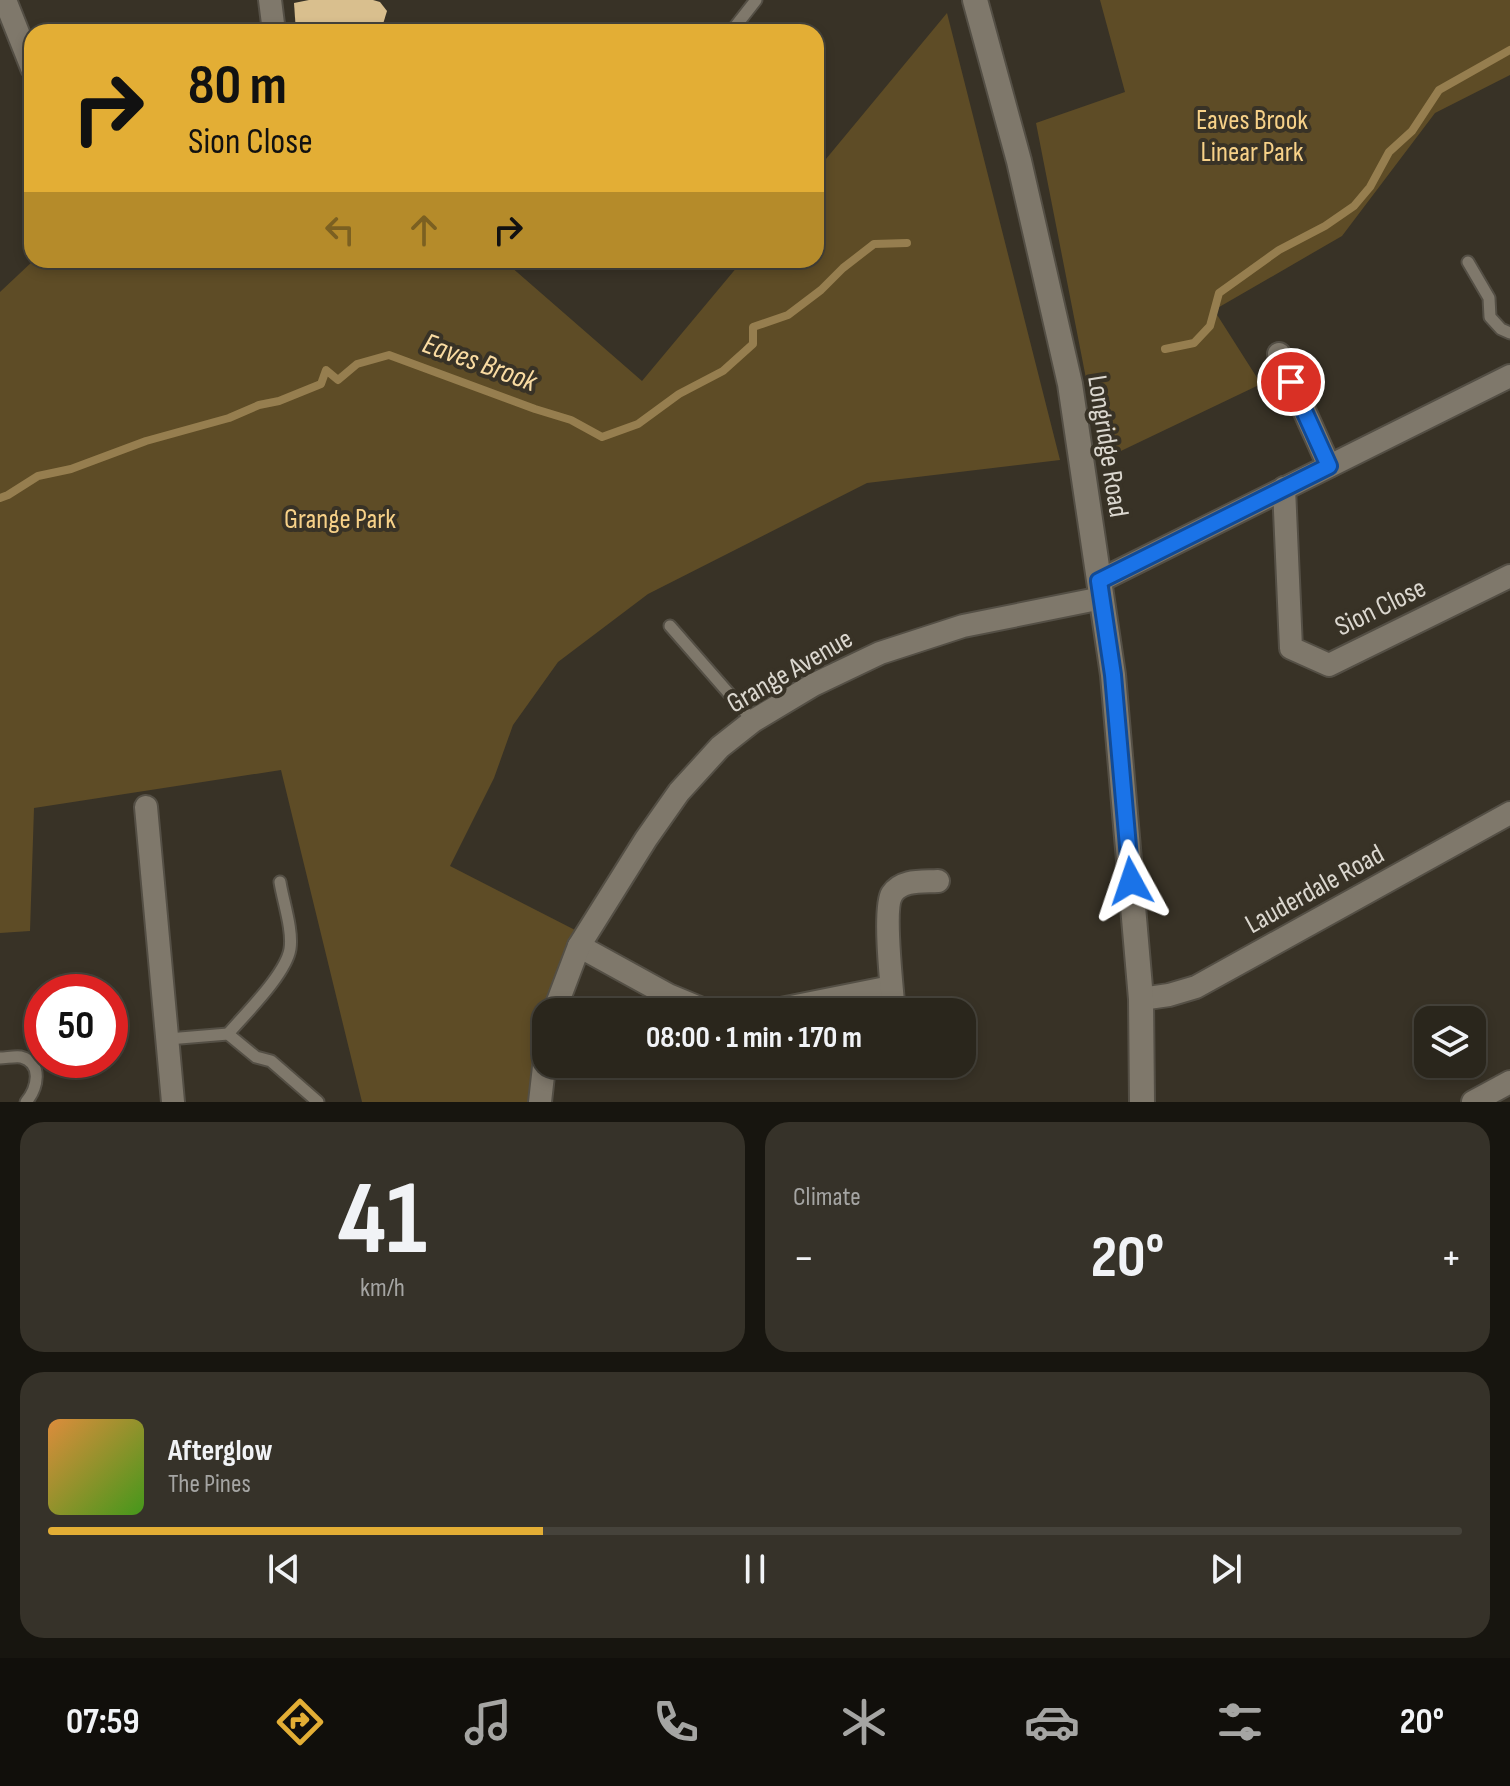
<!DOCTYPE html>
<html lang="en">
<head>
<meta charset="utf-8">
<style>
	body { margin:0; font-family:"Sofia Sans Condensed",sans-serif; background:#363229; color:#f1f3f6; height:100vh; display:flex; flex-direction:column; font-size:30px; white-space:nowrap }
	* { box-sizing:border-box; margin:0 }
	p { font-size:26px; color:#a5a5a3 }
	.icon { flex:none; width:44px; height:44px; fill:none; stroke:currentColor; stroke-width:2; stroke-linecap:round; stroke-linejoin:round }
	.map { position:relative; height:1102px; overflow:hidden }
	.sheet { display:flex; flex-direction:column; gap:20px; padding:20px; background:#17150f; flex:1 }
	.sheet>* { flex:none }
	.guide { position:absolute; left:24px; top:24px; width:800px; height:244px; border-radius:24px; box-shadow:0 4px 12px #0003,0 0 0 2px #46433b; background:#e3ae35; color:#111; overflow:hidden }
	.tools { position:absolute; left:1414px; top:1006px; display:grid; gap:16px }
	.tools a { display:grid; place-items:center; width:72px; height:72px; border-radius:16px; background:#2a261c; box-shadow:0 4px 12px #0003,0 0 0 2px #46433b; font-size:40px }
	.speed { position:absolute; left:24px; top:974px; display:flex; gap:16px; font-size:40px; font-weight:700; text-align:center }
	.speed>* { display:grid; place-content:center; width:104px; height:104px; border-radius:50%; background:#2a261c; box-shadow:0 4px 12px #0003,0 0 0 2px #46433b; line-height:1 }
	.speed .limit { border:12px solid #d22; background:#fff; color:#111 }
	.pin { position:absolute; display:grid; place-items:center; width:68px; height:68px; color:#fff; margin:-34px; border:4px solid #fff; border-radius:50%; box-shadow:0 2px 8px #0007 }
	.me { position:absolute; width:88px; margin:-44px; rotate:355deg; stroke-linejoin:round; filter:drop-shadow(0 0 6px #0008) }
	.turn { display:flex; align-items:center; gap:28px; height:168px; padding:0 32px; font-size:36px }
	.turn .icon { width:104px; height:104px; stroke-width:2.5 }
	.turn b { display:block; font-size:56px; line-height:68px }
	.lanes { display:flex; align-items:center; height:76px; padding:0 32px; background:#0003; justify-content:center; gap:40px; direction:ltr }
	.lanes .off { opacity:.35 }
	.big { font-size:60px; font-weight:700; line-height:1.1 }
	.sheet .widget { flex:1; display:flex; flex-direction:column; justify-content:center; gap:12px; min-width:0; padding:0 28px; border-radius:24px; background:#363229 }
	.sheet .dial { align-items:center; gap:0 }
	.dial b { font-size:104px; line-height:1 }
	.song { display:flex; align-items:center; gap:24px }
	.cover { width:96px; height:96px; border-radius:12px; background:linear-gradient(135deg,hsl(30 70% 55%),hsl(100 70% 35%)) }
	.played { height:8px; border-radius:4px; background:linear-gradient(90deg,#e3ae35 35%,#46433b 35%) }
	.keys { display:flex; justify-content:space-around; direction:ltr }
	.heat { display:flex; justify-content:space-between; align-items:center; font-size:44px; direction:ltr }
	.sheet .tiles { flex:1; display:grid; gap:20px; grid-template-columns:1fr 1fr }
	.widget:last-child { grid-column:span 2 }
	.trip { position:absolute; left:532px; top:998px; width:444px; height:80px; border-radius:24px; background:#2a261c; box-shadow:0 4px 12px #0003,0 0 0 2px #46433b; font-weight:700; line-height:80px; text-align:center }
	.dock { display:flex; height:128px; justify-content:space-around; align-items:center; background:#110f0b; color:#a5a5a3 }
	.dock .icon { width:56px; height:56px }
	.dock .current { color:#e3ae35 }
	.dock b { font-size:36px; color:#f1f3f6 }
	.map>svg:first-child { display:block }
	.green { fill:#5e4c26 }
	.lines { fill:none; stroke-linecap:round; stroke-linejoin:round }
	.stream { stroke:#967e4f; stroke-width:8 }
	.building { fill:#d9bf8e }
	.lane-casing { stroke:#544f45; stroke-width:15 }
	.street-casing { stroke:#544f45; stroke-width:26 }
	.secondary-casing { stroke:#544f45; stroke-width:28 }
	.lane { stroke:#7f786b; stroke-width:11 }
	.street { stroke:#7f786b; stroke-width:22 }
	.secondary { stroke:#7f786b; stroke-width:24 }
	.route-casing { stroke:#114b97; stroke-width:20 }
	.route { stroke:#1a73e8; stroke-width:14 }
	.labels { text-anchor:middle; stroke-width:8; stroke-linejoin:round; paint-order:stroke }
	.park-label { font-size:28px; fill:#f7d188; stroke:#383226 }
	.street-label { font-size:28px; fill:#dbd7cf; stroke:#383226 }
	.water-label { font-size:30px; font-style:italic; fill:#f9dba2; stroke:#383226 }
</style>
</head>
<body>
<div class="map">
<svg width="1510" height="1102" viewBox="0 0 1510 1102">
	<rect width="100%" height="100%" fill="#383226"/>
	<g class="green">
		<polygon points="1100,0 1510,0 1510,75 1435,113 1342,236 1214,310 1261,384 1102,460 1036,123 1125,92"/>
		<polygon points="947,13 1060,460 867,483 648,594 558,662 513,725 494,778 450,866 575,930 541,1019 533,1076 532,1102 362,1102 281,770 34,808 30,931 0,933 0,292 34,260 503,260 642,381 743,260 816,260 816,171"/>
	</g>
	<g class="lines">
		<g class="stream">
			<polyline points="1165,349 1194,343 1210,326 1219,293 1279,250 1325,226 1354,206 1370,187 1389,152 1412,131 1439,90 1510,50"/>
			<polyline points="0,498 8,495 38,476 71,469 146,441 229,418 259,405 279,401 321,384 326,370 338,380 357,364 389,355 535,409 571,420 602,437 638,424 679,394 723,371 753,344 753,327 788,315 821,290 843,268 874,244 907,243"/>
		</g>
	</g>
	<polygon class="building" points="309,0 373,0 380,2 387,11 383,24 379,32 296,32 294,3"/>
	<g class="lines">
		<g class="lane-casing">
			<g id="lane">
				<polyline points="731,32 756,0"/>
				<polyline points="1468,262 1489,298 1490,317 1501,329 1510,333"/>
				<polyline points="670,626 753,721"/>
				<path d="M 228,1034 C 245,1014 286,974 290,949 C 293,930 283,901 280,882"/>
				<polyline points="168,1039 228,1034 256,1057 271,1061 318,1102"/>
				<path d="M 0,1058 C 6,1058 15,1056 21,1057 C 44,1063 37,1089 26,1102"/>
			</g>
		</g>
		<g class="street-casing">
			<g id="street">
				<polyline points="5,0 32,68"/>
				<polyline points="270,0 274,32"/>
				<polyline points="1279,354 1329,466"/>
				<polyline points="1284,488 1291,648 1329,665 1510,576"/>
				<polyline points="1099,581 1510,376"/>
				<polyline points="146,807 173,1102"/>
				<polyline points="579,946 668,995 709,1012"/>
				<polyline points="1141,999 1169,995 1196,987 1510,813"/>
				<polyline points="554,1012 579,946 646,839 679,792 720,747 753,721 813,685 880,653 963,626 1102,598"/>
				<polyline points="766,1012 891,987"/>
				<path d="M 894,1012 C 892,991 883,908 892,894 C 902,879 923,882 938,881"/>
				<polyline points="540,1102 546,1049"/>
				<polyline points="1473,1102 1510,1082"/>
			</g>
		</g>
		<g class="secondary-casing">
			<polyline id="secondary" points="975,0 1019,161 1070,384 1113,675 1141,999 1142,1102"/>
		</g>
		<use href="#lane" class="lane"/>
		<use href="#street" class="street"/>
		<use href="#secondary" class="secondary"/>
	</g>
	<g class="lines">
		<g class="route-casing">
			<polyline id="route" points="1131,881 1113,675 1099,581 1329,466 1291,382"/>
		</g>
		<use href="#route" class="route"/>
	</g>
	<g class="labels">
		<g class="park-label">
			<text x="1252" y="129">Eaves Brook<tspan x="1252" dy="32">Linear Park</tspan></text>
			<text x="340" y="528">Grange Park</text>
		</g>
		<g class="street-label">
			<text transform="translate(1109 446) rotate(81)" y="10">Longridge Road</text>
			<text transform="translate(1380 606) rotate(-26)" y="10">Sion Close</text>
			<text transform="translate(789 670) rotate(-30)" y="10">Grange Avenue</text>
			<text transform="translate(1314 888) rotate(-29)" y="10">Lauderdale Road</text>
		</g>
		<g class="water-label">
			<text transform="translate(480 362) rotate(20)" y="10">Eaves Brook</text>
		</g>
	</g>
</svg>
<div class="tools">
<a><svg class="icon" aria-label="layers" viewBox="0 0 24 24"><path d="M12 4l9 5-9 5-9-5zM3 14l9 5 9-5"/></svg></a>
</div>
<div class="speed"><div class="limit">50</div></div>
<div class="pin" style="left:1291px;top:382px;background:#d93025"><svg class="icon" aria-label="arrive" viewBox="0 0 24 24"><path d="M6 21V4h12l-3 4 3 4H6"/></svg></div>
<svg class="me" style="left:1131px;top:881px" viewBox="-20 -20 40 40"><path d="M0-17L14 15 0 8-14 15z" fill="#1a73e8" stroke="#fff" stroke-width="4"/></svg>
<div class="trip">08:00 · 1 min · 170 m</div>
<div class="guide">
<div class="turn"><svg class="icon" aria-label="right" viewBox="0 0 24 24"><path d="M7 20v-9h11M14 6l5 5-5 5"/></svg><div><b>80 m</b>Sion Close</div></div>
<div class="lanes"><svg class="icon off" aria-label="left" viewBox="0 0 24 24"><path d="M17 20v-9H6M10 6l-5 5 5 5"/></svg><svg class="icon off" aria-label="ahead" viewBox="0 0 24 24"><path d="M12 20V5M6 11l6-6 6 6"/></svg><svg class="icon" aria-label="right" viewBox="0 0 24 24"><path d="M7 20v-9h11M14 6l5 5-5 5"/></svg></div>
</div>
</div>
<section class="sheet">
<div class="tiles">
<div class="widget dial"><b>41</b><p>km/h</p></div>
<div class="widget"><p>Climate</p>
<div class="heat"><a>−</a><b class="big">20°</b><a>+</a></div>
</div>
<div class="widget">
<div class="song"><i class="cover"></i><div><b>Afterglow</b><p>The Pines</p></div></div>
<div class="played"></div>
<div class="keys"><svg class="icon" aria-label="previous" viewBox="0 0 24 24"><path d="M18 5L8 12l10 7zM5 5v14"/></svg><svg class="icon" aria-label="pause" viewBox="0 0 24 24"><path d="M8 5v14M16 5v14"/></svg><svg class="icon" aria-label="next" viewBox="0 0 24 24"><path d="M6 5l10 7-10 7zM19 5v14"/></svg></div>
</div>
</div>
</section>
<nav class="dock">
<b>07:59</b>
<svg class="icon current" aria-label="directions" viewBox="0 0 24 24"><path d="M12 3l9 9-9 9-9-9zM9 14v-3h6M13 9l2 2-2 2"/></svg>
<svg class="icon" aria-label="music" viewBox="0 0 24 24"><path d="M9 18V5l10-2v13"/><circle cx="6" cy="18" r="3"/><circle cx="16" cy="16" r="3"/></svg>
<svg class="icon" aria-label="phone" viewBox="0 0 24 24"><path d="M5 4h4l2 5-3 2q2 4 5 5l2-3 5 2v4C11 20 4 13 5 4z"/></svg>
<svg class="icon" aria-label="climate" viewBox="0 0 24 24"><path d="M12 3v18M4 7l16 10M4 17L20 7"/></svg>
<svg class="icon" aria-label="car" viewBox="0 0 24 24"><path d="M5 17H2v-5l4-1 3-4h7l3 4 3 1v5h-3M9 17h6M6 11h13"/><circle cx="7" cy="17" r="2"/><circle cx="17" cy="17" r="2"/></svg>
<svg class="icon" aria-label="filters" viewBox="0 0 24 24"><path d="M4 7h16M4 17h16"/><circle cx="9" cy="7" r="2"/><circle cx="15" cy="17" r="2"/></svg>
<b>20°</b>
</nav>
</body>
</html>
